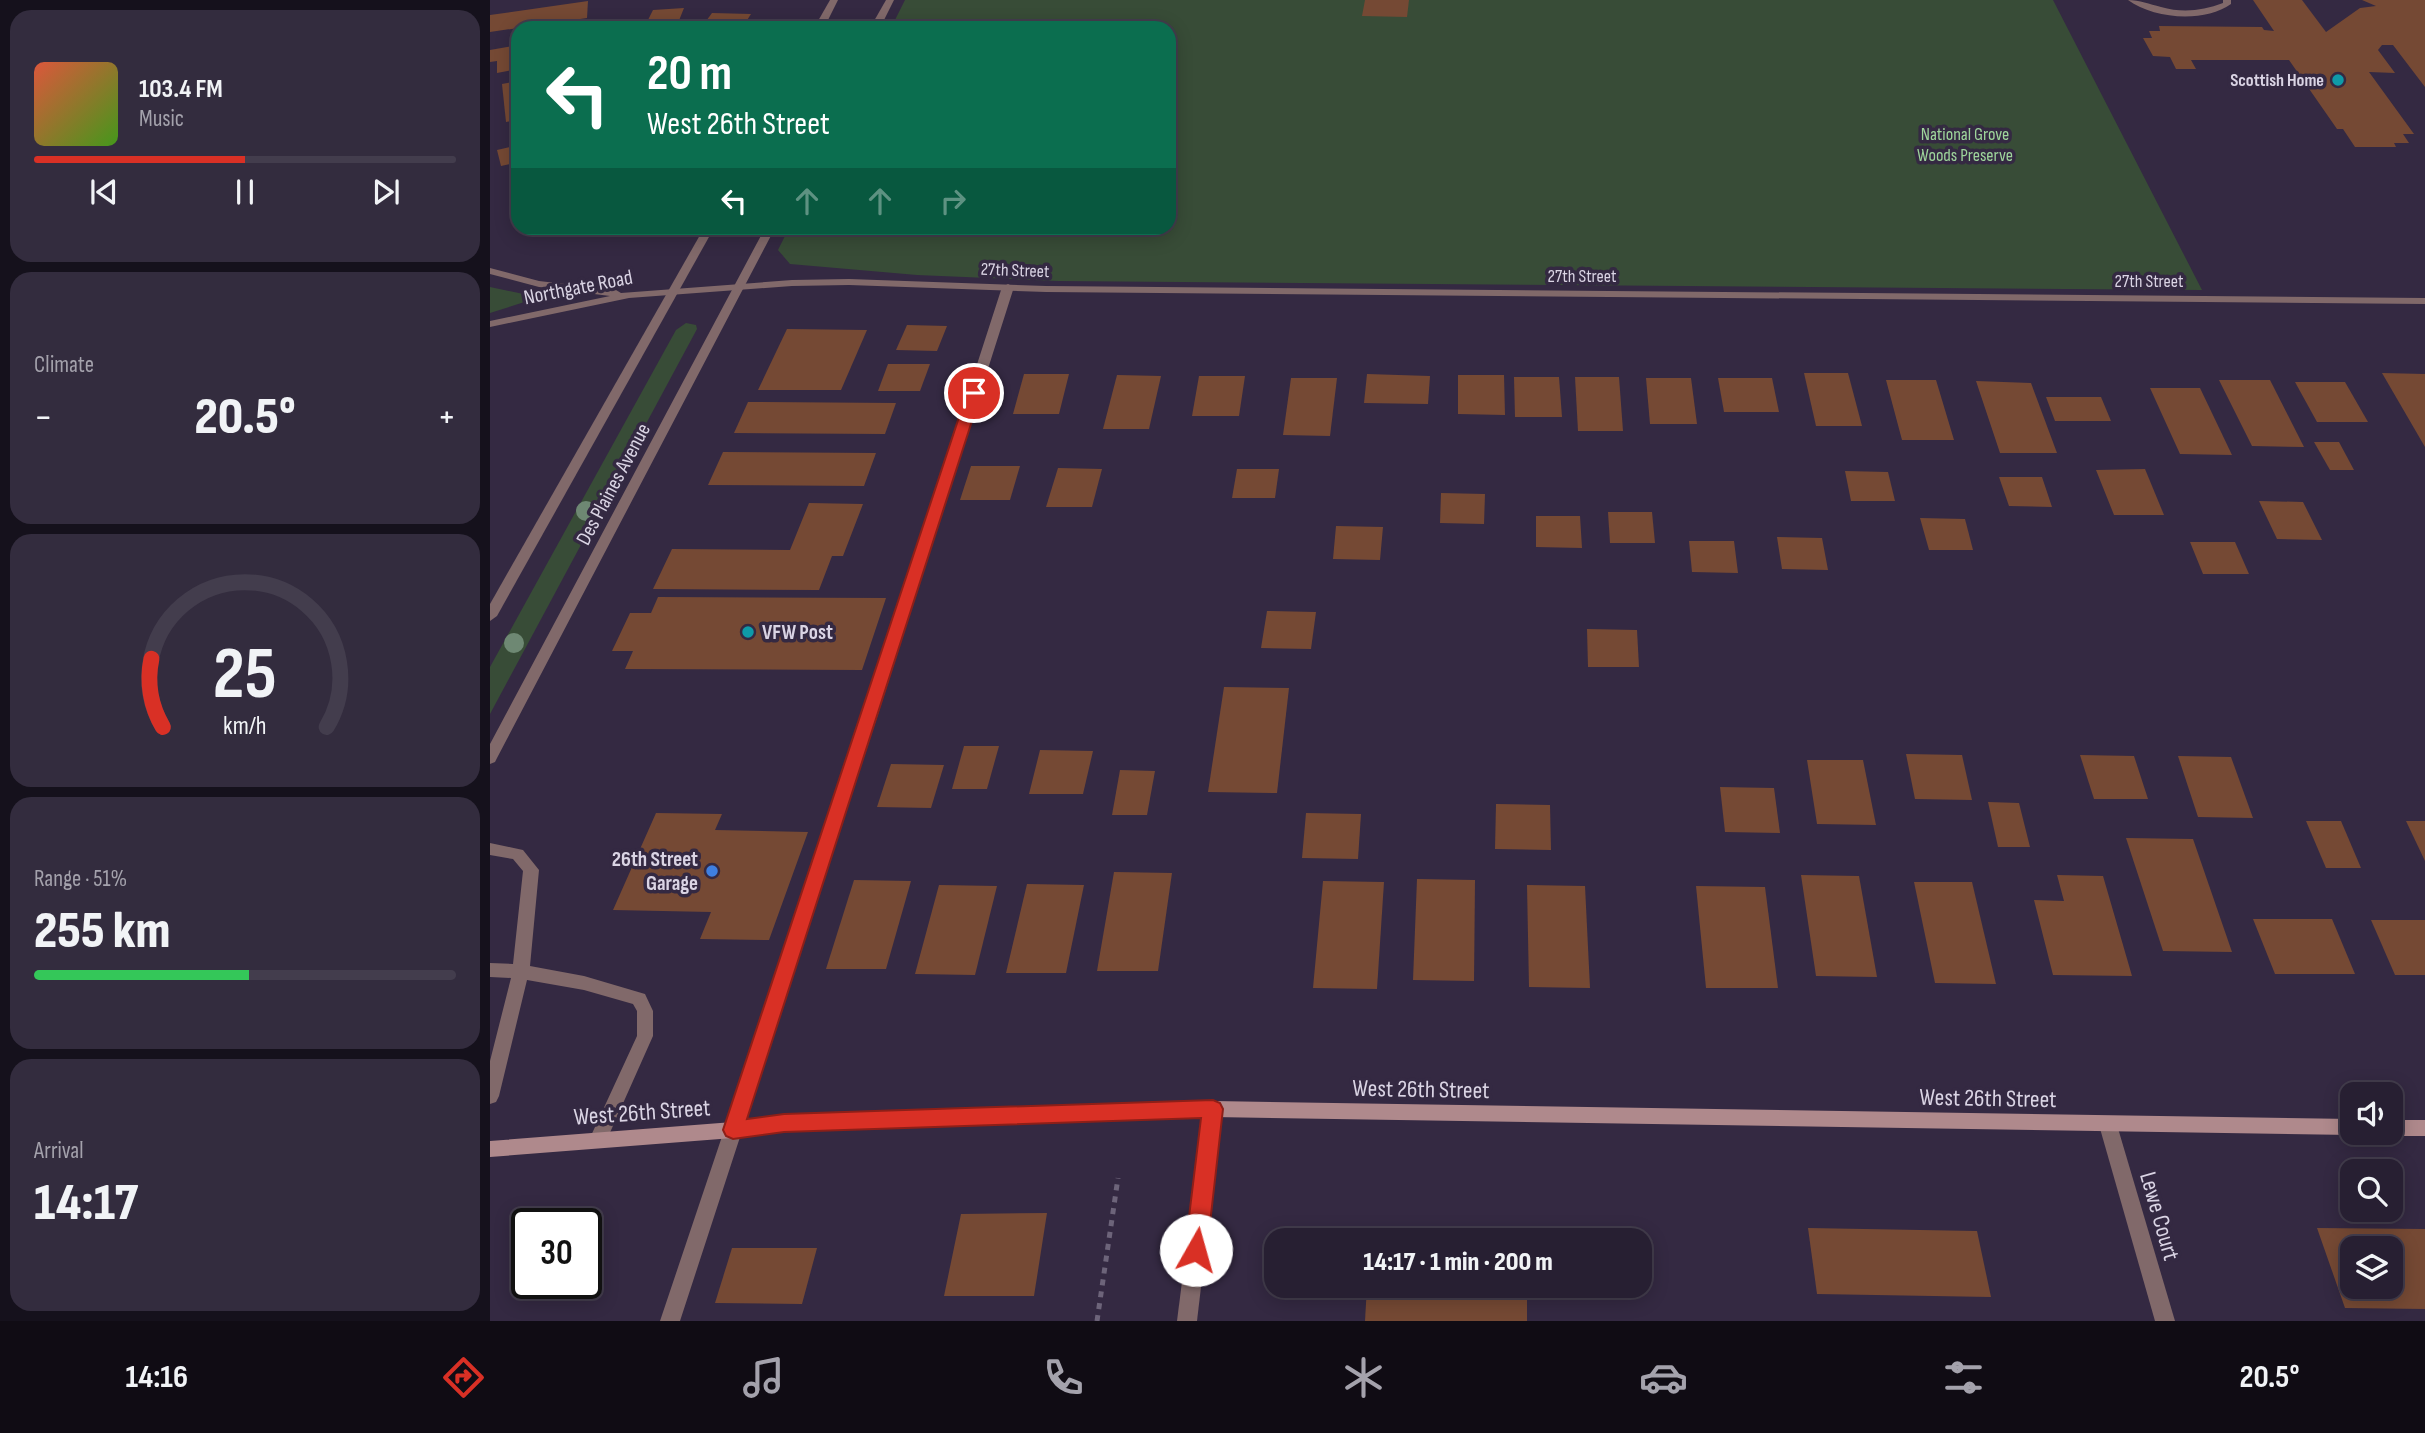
<!DOCTYPE html>
<html lang="en">
<head>
<meta charset="utf-8">
<style>
	body { margin:0; font-family:"Sofia Sans Condensed",sans-serif; background:#332c3e; color:#f1f3f6; height:100vh; display:flex; flex-direction:column; font-size:26px; white-space:nowrap }
	* { box-sizing:border-box; margin:0 }
	p { font-size:23px; color:#a4a2ac }
	.icon { flex:none; width:38px; height:38px; fill:none; stroke:currentColor; stroke-width:2; stroke-linecap:round; stroke-linejoin:round }
	.map { position:relative; flex:1; overflow:hidden }
	.side { display:flex; flex-direction:column; gap:10px; padding:10px; background:#15111c; width:490px }
	.side>* { flex:none }
	.guide { position:absolute; left:21px; top:21px; width:665px; height:214px; border-radius:21px; box-shadow:0 4px 18px #0003,0 0 0 2px #433d4d; background:#0b6e4f; color:#fff; overflow:hidden }
	.buttons { position:absolute; left:1850px; top:1082px; display:grid; gap:14px }
	.buttons a { display:grid; place-items:center; width:63px; height:63px; border-radius:14px; background:#271f32; box-shadow:0 4px 18px #0003,0 0 0 2px #433d4d; font-size:35px }
	.speed { position:absolute; left:21px; top:1208px; display:flex; gap:14px; font-size:35px; font-weight:700; text-align:center }
	.speed>* { display:grid; place-content:center; width:91px; height:91px; border-radius:50%; background:#271f32; box-shadow:0 4px 18px #0003,0 0 0 2px #433d4d; line-height:1 }
	.speed .limit { border:4px solid #111; border-radius:10px; background:#fff; color:#111 }
	.pin { position:absolute; display:grid; place-items:center; width:60px; height:60px; color:#fff; margin:-30px; border:4px solid #fff; border-radius:50%; box-shadow:0 2px 7px #0007 }
	.me { position:absolute; width:77px; margin:-38px; rotate:7deg; stroke-linejoin:round; filter:drop-shadow(0 0 5px #0008) }
	.turn { display:flex; align-items:center; gap:24px; height:147px; padding:0 21px; font-size:32px }
	.turn .icon { width:91px; height:91px; stroke-width:2.5 }
	.turn b { display:block; font-size:49px; line-height:60px }
	.lanes { display:flex; align-items:center; height:66px; padding:0 21px; background:#0003; justify-content:center; gap:35px; direction:ltr }
	.lanes .off { opacity:.35 }
	.big { font-size:52px; font-weight:800; line-height:1.1 }
	.side .widget { flex:1; display:flex; flex-direction:column; justify-content:center; gap:10px; min-width:0; padding:0 24px; border-radius:21px; background:#332c3e }
	.side .dial { align-items:center; gap:0 }
	.dial svg { height:182px; overflow:visible; fill:none; stroke:#433d4d; stroke-width:7; stroke-linecap:round; text-anchor:middle }
	.dial text { fill:#f1f3f6; stroke:none }
	.song { display:flex; align-items:center; gap:21px }
	.cover { width:84px; height:84px; border-radius:10px; background:linear-gradient(135deg,hsl(10 70% 55%),hsl(100 70% 35%)) }
	.played { height:7px; border-radius:4px; background:linear-gradient(90deg,#d93025 50%,#433d4d 50%) }
	.keys { display:flex; justify-content:space-around; direction:ltr }
	.heat { display:flex; justify-content:space-between; align-items:center; font-size:38px; direction:ltr }
	.charge { height:10px; border-radius:5px; background:linear-gradient(90deg,#34c759 51%,#433d4d 0) }
	.trip { position:absolute; left:774px; top:1228px; width:388px; height:70px; border-radius:21px; background:#271f32; box-shadow:0 4px 18px #0003,0 0 0 2px #433d4d; font-weight:800; line-height:70px; text-align:center }
	.menu { display:flex; height:112px; justify-content:space-around; align-items:center; background:#100c14; color:#a4a2ac }
	.menu .icon { width:49px; height:49px }
	.menu .active { color:#d93025 }
	.menu b { font-size:32px; color:#f1f3f6 }
	main { display:flex; flex:1; min-height:0 }
	.map>svg:first-child { display:block }
	.green { fill:#384c37 }
	.building { fill:#754934; fill-rule:evenodd }
	.lines { fill:none; stroke-linecap:round; stroke-linejoin:round }
	.path { stroke:#6d647a; stroke-width:5; stroke-dasharray:6 6; stroke-linecap:butt }
	.service { fill:#81696a; fill-rule:evenodd }
	.minor { fill:#81696a; fill-rule:evenodd }
	.tertiary { fill:#81696a; fill-rule:evenodd }
	.secondary { fill:#af898c; fill-rule:evenodd }
	.tree { fill:#6e8873 }
	.route { fill:#d93025; stroke:#8d1f18; stroke-width:2 }
	.culture-dot { fill:#0f9aa8; stroke:#342942; stroke-width:2.5 }
	.shop-dot { fill:#3f7fe0; stroke:#342942; stroke-width:2.5 }
	.labels { text-anchor:middle; stroke-width:7; stroke-linejoin:round; paint-order:stroke }
	.far-poi-label { font-size:18px; font-weight:bold; fill:#dad4e4; stroke:#342942; text-anchor:end }
	.far-park-label { font-size:18px; fill:#9ed59b; stroke:#342942 }
	.far-street-label { font-size:18px; fill:#dad4e4; stroke:#342942 }
	.street-label { font-size:21px; fill:#dad4e4; stroke:#342942 }
	.poi-label { font-size:21px; font-weight:bold; fill:#dad4e4; stroke:#342942; text-anchor:start }
	.near-street-label { font-size:24px; fill:#dad4e4; stroke:#342942 }
</style>
</head>
<body>
<main>
<section class="side">
<div class="widget">
<div class="song"><i class="cover"></i><div><b>103.4 FM</b><p>Music</p></div></div>
<div class="played"></div>
<div class="keys"><svg class="icon" aria-label="previous" viewBox="0 0 24 24"><path d="M18 5L8 12l10 7zM5 5v14"/></svg><svg class="icon" aria-label="pause" viewBox="0 0 24 24"><path d="M8 5v14M16 5v14"/></svg><svg class="icon" aria-label="next" viewBox="0 0 24 24"><path d="M6 5l10 7-10 7zM19 5v14"/></svg></div>
</div>
<div class="widget"><p>Climate</p>
<div class="heat"><a>−</a><b class="big">20.5°</b><a>+</a></div>
</div>
<div class="widget dial"><svg viewBox="0 0 100 80">
<path d="M14 69A42 42 0 1 1 86 69"/>
<path d="M14 69A42 42 0 0 1 9 39" stroke="#d93025"/>
<text x="50" y="56" font-size="32" font-weight="700">25</text>
<text x="50" y="72" font-size="11">km/h</text>
</svg></div>
<div class="widget"><p>Range · 51%</p><b class="big">255 km</b><div class="charge"></div></div>
<div class="widget"><p>Arrival</p><b class="big">14:17</b></div>
</section>
<div class="map">
<svg width="1935" height="1321" viewBox="0 0 1935 1321">
	<rect width="100%" height="100%" fill="#342942"/>
	<g class="green">
		<polygon points="415,0 1563,0 1712,290 568,281 427,275 300,264 288,250 299,228 679,228 679,28 401,28"/>
		<polygon points="0,287 43,296 44,299 0,313"/>
		<polygon points="196,323 206,325 207,329 0,714 0,667 186,330"/>
	</g>
	<g class="building">
		<polygon points="875,0 919,0 917,17 872,16"/>
		<polygon points="1763,0 1812,0 1836,32 1870,8 1886,6 1872,0 1935,0 1935,87 1903,45 1892,45 1888,50 1905,73 1879,72 1924,134 1913,134 1919,143 1904,143 1906,147 1865,147 1853,129 1847,129 1799,60 1701,60 1706,69 1686,69 1680,57 1663,56 1653,38 1662,38 1659,31 1670,31 1669,26 1772,27 1774,30 1784,31"/>
		<polygon points="98,1 97,18 0,32 0,15"/>
		<polygon points="194,8 186,28 154,28 163,10"/>
		<polygon points="222,13 261,14 252,28 211,28"/>
		<polygon points="28,45 28,69 7,73 7,61 0,62 0,50"/>
		<polygon points="28,81 28,120 16,122 12,84"/>
		<polygon points="28,145 28,162 11,166 7,150"/>
		<polygon points="417,325 457,326 447,351 406,350"/>
		<polygon points="297,329 377,330 351,390 268,390"/>
		<polygon points="398,364 440,364 430,391 388,391"/>
		<polygon points="1314,373 1358,373 1372,426 1326,426"/>
		<polygon points="1892,373 1935,374 1935,447"/>
		<polygon points="534,374 579,374 569,414 523,414"/>
		<polygon points="877,374 940,376 938,404 874,403"/>
		<polygon points="627,375 671,376 659,429 613,429"/>
		<polygon points="968,375 1014,375 1015,415 968,414"/>
		<polygon points="709,376 755,376 749,416 702,416"/>
		<polygon points="1024,377 1069,377 1072,417 1025,417"/>
		<polygon points="1085,377 1129,377 1133,431 1088,431"/>
		<polygon points="801,378 847,378 840,436 793,435"/>
		<polygon points="1156,378 1201,378 1207,424 1160,424"/>
		<polygon points="1228,378 1282,378 1289,412 1234,412"/>
		<polygon points="1396,380 1446,380 1464,440 1412,440"/>
		<polygon points="1729,380 1780,380 1814,447 1762,446"/>
		<polygon points="1486,381 1541,383 1567,453 1510,453"/>
		<polygon points="1805,382 1855,382 1878,422 1827,422"/>
		<polygon points="1660,388 1710,388 1742,455 1690,454"/>
		<polygon points="1556,397 1611,397 1621,421 1565,421"/>
		<polygon points="258,402 406,403 395,434 244,433"/>
		<polygon points="1824,442 1849,442 1864,470 1840,470"/>
		<polygon points="233,452 386,453 374,486 218,485"/>
		<polygon points="481,466 530,466 520,500 470,500"/>
		<polygon points="568,468 612,469 602,507 556,507"/>
		<polygon points="747,469 789,469 785,498 742,498"/>
		<polygon points="1655,469 1674,515 1624,515 1606,470"/>
		<polygon points="1355,471 1398,472 1405,501 1361,501"/>
		<polygon points="1509,477 1552,477 1562,507 1519,506"/>
		<polygon points="951,493 995,494 994,524 950,523"/>
		<polygon points="1769,501 1813,502 1832,540 1787,539"/>
		<polygon points="319,503 373,504 353,556 342,556 329,590 163,589 182,549 300,550"/>
		<polygon points="1118,512 1162,512 1165,543 1120,543"/>
		<polygon points="1046,516 1090,516 1092,548 1046,547"/>
		<polygon points="1430,518 1475,519 1483,550 1439,550"/>
		<polygon points="846,526 893,527 890,560 843,559"/>
		<polygon points="1287,537 1332,538 1338,570 1292,569"/>
		<polygon points="1199,541 1244,541 1248,573 1202,572"/>
		<polygon points="1700,542 1745,542 1759,574 1713,574"/>
		<polygon points="168,597 396,598 372,670 135,669 143,651 122,651 140,613 161,613"/>
		<polygon points="777,611 826,612 821,649 771,648"/>
		<polygon points="1097,629 1147,630 1149,667 1098,667"/>
		<polygon points="734,687 799,688 787,793 718,792"/>
		<polygon points="474,746 509,746 497,789 462,789"/>
		<polygon points="550,750 603,751 593,794 539,794"/>
		<polygon points="1416,754 1472,755 1482,800 1425,799"/>
		<polygon points="1590,755 1644,756 1658,799 1604,799"/>
		<polygon points="1688,756 1741,757 1763,818 1708,817"/>
		<polygon points="1317,760 1373,760 1386,825 1327,824"/>
		<polygon points="401,764 454,765 441,808 387,807"/>
		<polygon points="630,770 665,771 657,815 622,815"/>
		<polygon points="1230,787 1284,788 1290,833 1235,832"/>
		<polygon points="1498,802 1529,803 1540,847 1508,847"/>
		<polygon points="1006,804 1060,805 1061,850 1005,849"/>
		<polygon points="166,813 232,814 225,830 318,832 279,940 210,939 221,912 123,910"/>
		<polygon points="816,813 871,814 868,859 812,858"/>
		<polygon points="1816,821 1851,821 1871,868 1836,868"/>
		<polygon points="1916,821 1935,821 1935,861"/>
		<polygon points="1636,838 1703,839 1742,952 1673,951"/>
		<polygon points="624,872 682,873 668,971 607,971"/>
		<polygon points="1311,875 1369,876 1387,977 1326,976"/>
		<polygon points="1567,875 1613,876 1642,976 1563,975 1544,900 1574,901"/>
		<polygon points="927,879 985,880 984,981 923,980"/>
		<polygon points="364,880 421,881 396,969 336,969"/>
		<polygon points="833,881 894,882 887,989 823,988"/>
		<polygon points="1424,882 1482,882 1506,984 1445,983"/>
		<polygon points="537,884 594,885 576,973 516,973"/>
		<polygon points="449,885 507,886 485,975 425,974"/>
		<polygon points="1037,885 1095,886 1100,988 1039,987"/>
		<polygon points="1206,886 1275,887 1288,988 1216,988"/>
		<polygon points="1763,919 1842,919 1865,974 1785,974"/>
		<polygon points="1881,920 1935,920 1935,975 1905,975"/>
		<polygon points="557,1213 544,1296 454,1296 471,1214"/>
		<polygon points="1318,1228 1487,1231 1501,1297 1327,1294"/>
		<path d="M 1827,1228 L 1935,1229 L 1935,1309 L 1855,1308 ZM 1862,1248 L 1900,1248 L 1900,1286 L 1862,1286 Z"/>
		<polygon points="242,1248 327,1248 312,1304 225,1303"/>
		<polygon points="877,1286 1037,1286 1037,1321 875,1321"/>
	</g>
	<g class="lines">
		<polyline class="path" points="607,1321 628,1178"/>
		<g class="service">
			<path d="M 1638,0 C 1650,0 1659,4 1671,7 C 1692,13 1712,11 1733,3 L 1733,0 L 1741,0 L 1741,4 C 1714,23 1664,19 1638,0 Z"/>
			<polygon points="518,284 524,287 389,711 190,1321 170,1321 375,711 512,287"/>
			<polygon points="0,843 33,850 49,870 40,966 94,976 155,994 163,1011 163,1036 114,1146 108,1148 102,1146 99,1140 147,1036 147,1011 143,1004 94,990 37,980 9,1096 6,1102 0,1104 0,1061 21,978 0,977 0,963 23,964 33,871 23,859 0,855"/>
		</g>
		<g class="minor">
			<polygon points="0,268 49,281 126,290 131,293 302,280 359,279 556,286 1935,298 1935,304 556,292 359,285 302,286 139,298 0,327 0,321 120,296 49,287 0,274"/>
			<polygon points="723,1101 729,1103 732,1109 707,1321 687,1321 714,1109 717,1103"/>
			<polygon points="1618,1117 1624,1119 1627,1125 1685,1321 1665,1321 1609,1125 1612,1119"/>
		</g>
		<g class="tertiary">
			<polygon points="340,0 348,0 334,28 324,28"/>
			<polygon points="396,0 404,0 390,28 380,28"/>
			<polygon points="214,228 224,228 7,616 0,621 0,604"/>
			<polygon points="275,228 285,228 7,758 5,762 0,764 0,744"/>
		</g>
		<g class="secondary">
			<polygon points="723,1101 1862,1119 1862,1132 1868,1132 1862,1135 723,1117 294,1131 243,1138 0,1157 0,1141 243,1122 294,1115"/>
			<polygon points="1900,1120 1935,1120 1935,1136 1900,1136 1894,1134 1900,1132"/>
		</g>
	</g>
	<g class="tree">
		<circle cx="96" cy="511" r="10"/>
		<circle cx="24" cy="643" r="10"/>
	</g>
	<polygon class="route" points="484,389 491,393 257,1119 294,1114 723,1100 730,1103 733,1109 717,1250 713,1257 706,1261 698,1257 695,1250 711,1118 294,1132 243,1139 236,1136 233,1130 477,393"/>
	<g class="culture-dot">
		<circle cx="1848" cy="80" r="7"/>
		<circle cx="258" cy="632" r="7"/>
	</g>
	<circle class="shop-dot" cx="222" cy="871" r="7"/>
	<g class="labels">
		<g class="far-poi-label">
			<text x="1834" y="86">Scottish Home</text>
		</g>
		<g class="far-park-label">
			<text x="1475" y="140">National Grove<tspan x="1475" dy="21">Woods Preserve</tspan></text>
		</g>
		<g class="far-street-label">
			<text transform="translate(525 270) rotate(2)" y="6">27th Street</text>
			<text x="1092" y="282">27th Street</text>
			<text x="1659" y="287">27th Street</text>
		</g>
		<g class="street-label">
			<text transform="translate(88 287) rotate(-11)" y="7">Northgate Road</text>
			<text transform="translate(123 484) rotate(-62)" y="7">Des Plaines Avenue</text>
		</g>
		<g class="poi-label">
			<text x="272" y="639">VFW Post</text>
			<text x="208" y="866" text-anchor="end">26th Street<tspan x="208" dy="24">Garage</tspan></text>
		</g>
		<g class="near-street-label">
			<text transform="translate(931 1089) rotate(1)" y="8">West 26th Street</text>
			<text transform="translate(1498 1098) rotate(1)" y="8">West 26th Street</text>
			<text transform="translate(152 1112) rotate(-4)" y="8">West 26th Street</text>
			<text transform="translate(1670 1216) rotate(74)" y="8">Lewe Court</text>
		</g>
	</g>
</svg>
<div class="buttons">
<a><svg class="icon" aria-label="sound" viewBox="0 0 24 24"><path d="M4 9h4l5-4v14l-5-4H4zM17 9q2 3 0 6"/></svg></a>
<a><svg class="icon" aria-label="search" viewBox="0 0 24 24"><circle cx="10" cy="10" r="6"/><path d="M15 15l6 6"/></svg></a>
<a><svg class="icon" aria-label="layers" viewBox="0 0 24 24"><path d="M12 4l9 5-9 5-9-5zM3 14l9 5 9-5"/></svg></a>
</div>
<div class="speed"><div class="limit">30</div></div>
<div class="pin" style="left:484px;top:393px;background:#d93025"><svg class="icon" aria-label="arrive" viewBox="0 0 24 24"><path d="M6 21V4h12l-3 4 3 4H6"/></svg></div>
<svg class="me" style="left:706px;top:1250px" viewBox="-20 -20 40 40"><circle r="19" fill="#fff"/><path d="M0-13L10 11 0 6-10 11z" fill="#d93025"/></svg>
<div class="trip">14:17 · 1 min · 200 m</div>
<div class="guide">
<div class="turn"><svg class="icon" aria-label="left" viewBox="0 0 24 24"><path d="M17 20v-9H6M10 6l-5 5 5 5"/></svg><div><b>20 m</b>West 26th Street</div></div>
<div class="lanes"><svg class="icon" aria-label="left" viewBox="0 0 24 24"><path d="M17 20v-9H6M10 6l-5 5 5 5"/></svg><svg class="icon off" aria-label="ahead" viewBox="0 0 24 24"><path d="M12 20V5M6 11l6-6 6 6"/></svg><svg class="icon off" aria-label="ahead" viewBox="0 0 24 24"><path d="M12 20V5M6 11l6-6 6 6"/></svg><svg class="icon off" aria-label="right" viewBox="0 0 24 24"><path d="M7 20v-9h11M14 6l5 5-5 5"/></svg></div>
</div>
</div>
</main>
<nav class="menu">
<b>14:16</b>
<svg class="icon active" aria-label="directions" viewBox="0 0 24 24"><path d="M12 3l9 9-9 9-9-9zM9 14v-3h6M13 9l2 2-2 2"/></svg>
<svg class="icon" aria-label="music" viewBox="0 0 24 24"><path d="M9 18V5l10-2v13"/><circle cx="6" cy="18" r="3"/><circle cx="16" cy="16" r="3"/></svg>
<svg class="icon" aria-label="phone" viewBox="0 0 24 24"><path d="M5 4h4l2 5-3 2q2 4 5 5l2-3 5 2v4C11 20 4 13 5 4z"/></svg>
<svg class="icon" aria-label="climate" viewBox="0 0 24 24"><path d="M12 3v18M4 7l16 10M4 17L20 7"/></svg>
<svg class="icon" aria-label="car" viewBox="0 0 24 24"><path d="M5 17H2v-5l4-1 3-4h7l3 4 3 1v5h-3M9 17h6M6 11h13"/><circle cx="7" cy="17" r="2"/><circle cx="17" cy="17" r="2"/></svg>
<svg class="icon" aria-label="filters" viewBox="0 0 24 24"><path d="M4 7h16M4 17h16"/><circle cx="9" cy="7" r="2"/><circle cx="15" cy="17" r="2"/></svg>
<b>20.5°</b>
</nav>
</body>
</html>
